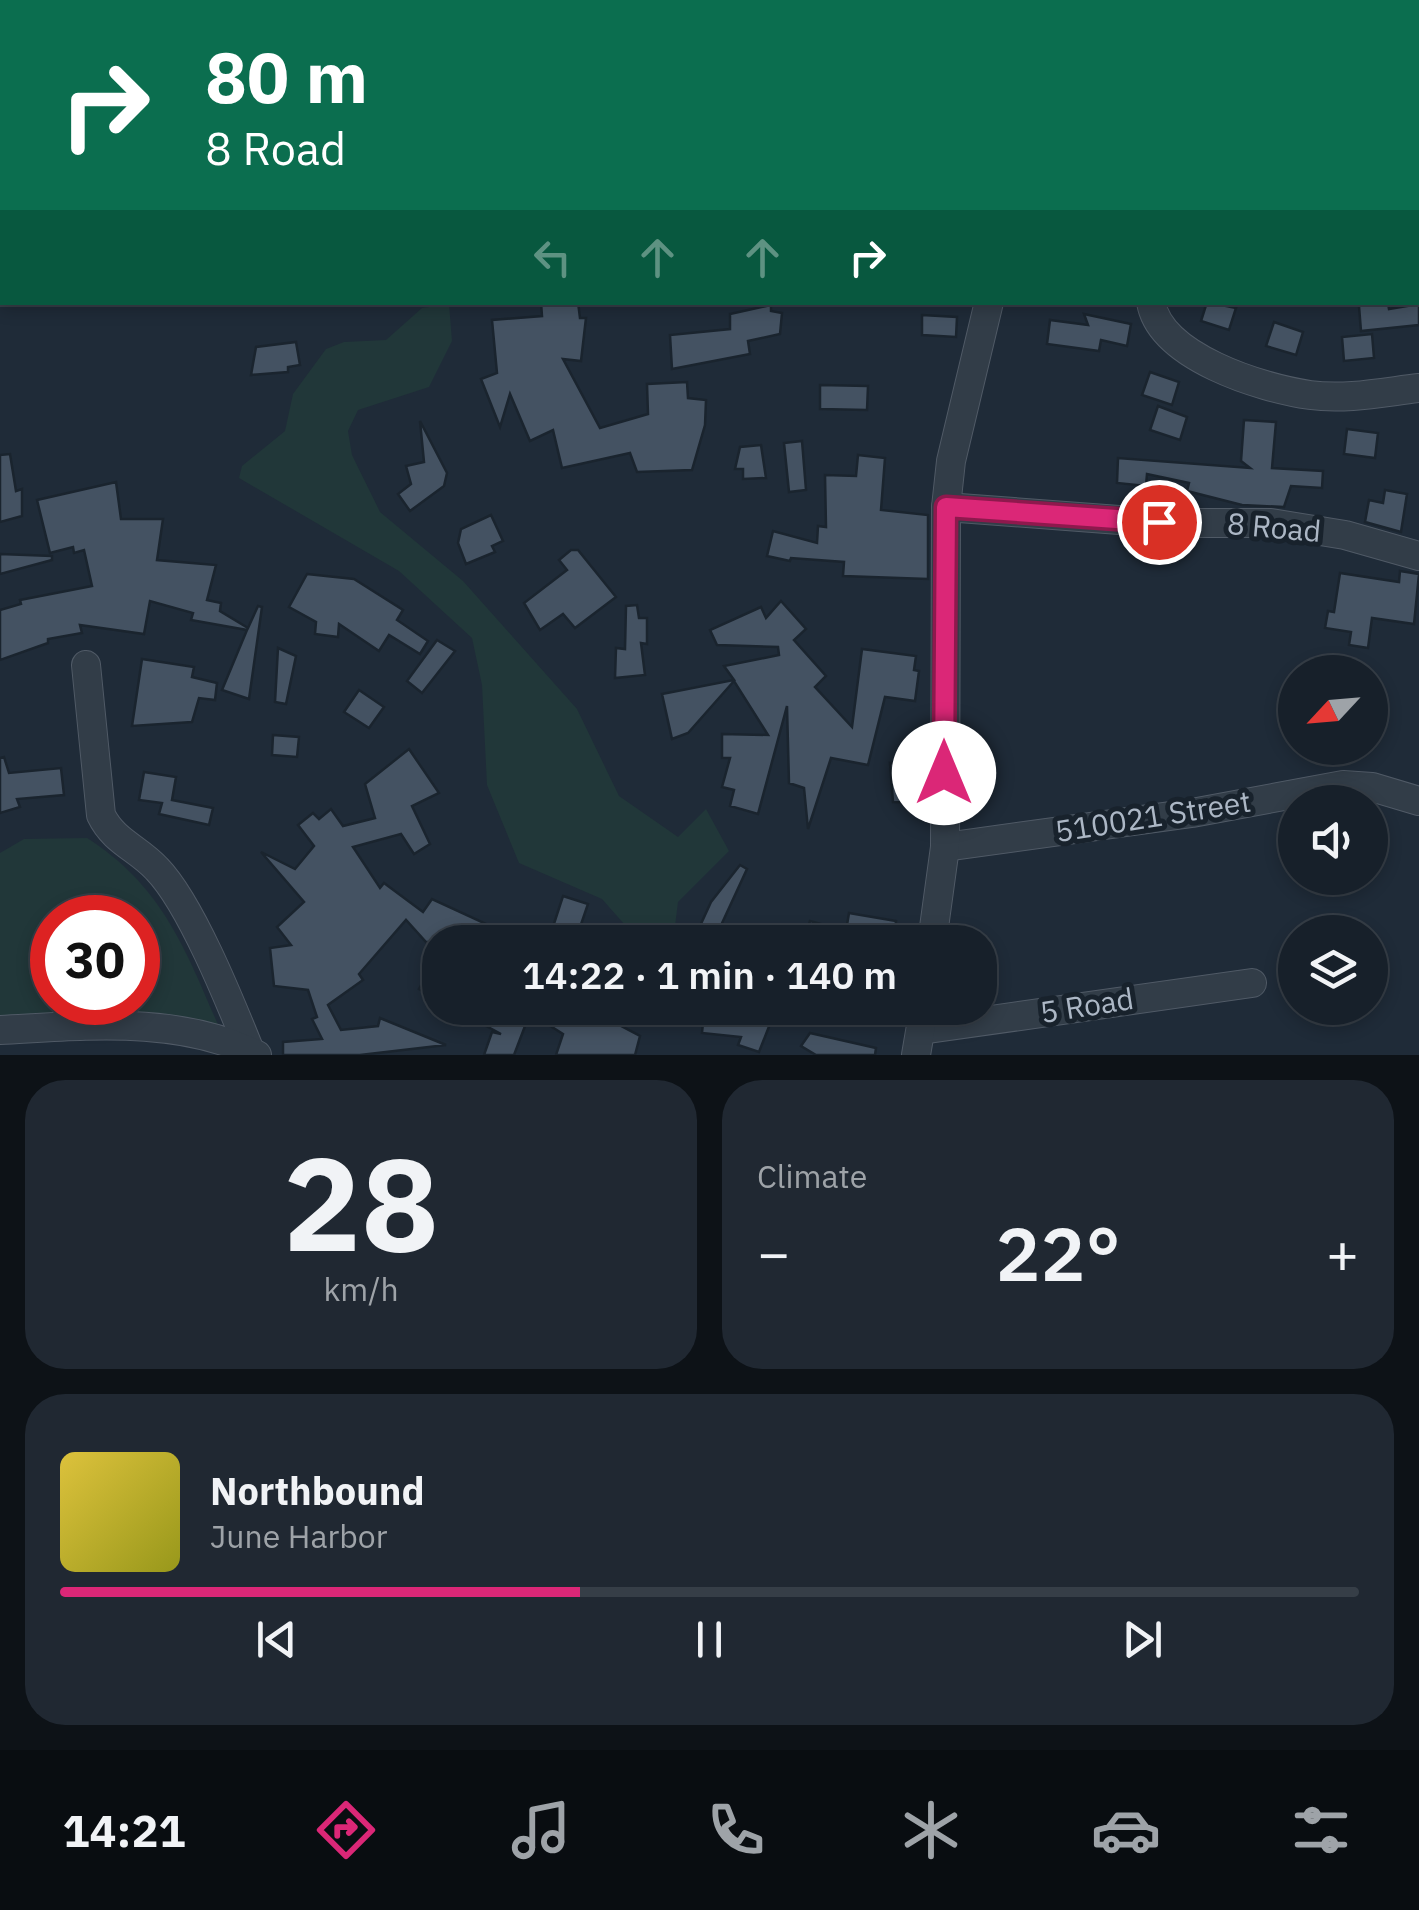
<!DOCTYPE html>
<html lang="en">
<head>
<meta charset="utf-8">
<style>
	body { margin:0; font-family:"IBM Plex Sans",sans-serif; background:#202832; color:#f1f3f6; height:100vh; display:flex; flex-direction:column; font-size:38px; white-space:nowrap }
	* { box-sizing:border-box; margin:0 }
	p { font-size:32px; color:#9ea3a8 }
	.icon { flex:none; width:55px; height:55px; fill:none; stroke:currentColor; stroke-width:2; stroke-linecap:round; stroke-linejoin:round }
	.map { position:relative; height:1055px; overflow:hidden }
	.panel { display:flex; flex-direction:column; gap:25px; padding:25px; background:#0d1217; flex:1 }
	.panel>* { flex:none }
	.top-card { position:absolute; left:0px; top:0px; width:1420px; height:305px; box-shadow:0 5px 15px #0003,0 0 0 2px #363e47; background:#0b6e4f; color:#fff; overflow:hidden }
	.needle { width:65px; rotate:244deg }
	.fabs { position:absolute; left:1278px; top:655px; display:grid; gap:20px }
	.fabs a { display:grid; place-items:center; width:110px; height:110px; border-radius:50%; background:#17202a; box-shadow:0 5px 15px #0003,0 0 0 2px #363e47; font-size:50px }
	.speed { position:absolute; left:30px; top:895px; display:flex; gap:20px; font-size:50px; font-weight:700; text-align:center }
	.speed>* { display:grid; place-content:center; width:130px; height:130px; border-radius:50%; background:#17202a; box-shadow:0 5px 15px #0003,0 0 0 2px #363e47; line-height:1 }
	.speed .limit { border:15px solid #d22; background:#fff; color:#111 }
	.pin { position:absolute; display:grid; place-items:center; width:85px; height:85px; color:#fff; margin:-42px; border:5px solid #fff; border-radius:50%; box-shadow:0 2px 10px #0007 }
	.me { position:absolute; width:110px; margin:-55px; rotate:0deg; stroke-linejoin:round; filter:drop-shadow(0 0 8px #0008) }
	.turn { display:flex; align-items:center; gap:35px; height:210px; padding:0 40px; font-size:45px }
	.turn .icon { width:130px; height:130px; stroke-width:2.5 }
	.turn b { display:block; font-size:70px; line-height:85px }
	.lanes { display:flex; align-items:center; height:95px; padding:0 40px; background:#0003; justify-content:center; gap:50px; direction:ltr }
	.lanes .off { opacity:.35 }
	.big { font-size:75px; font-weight:600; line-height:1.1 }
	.panel .widget { flex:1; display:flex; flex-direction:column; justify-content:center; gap:15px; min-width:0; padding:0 35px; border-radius:40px; background:#202832 }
	.panel .dial { align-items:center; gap:0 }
	.dial b { font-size:130px; line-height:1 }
	.song { display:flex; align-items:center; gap:30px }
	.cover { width:120px; height:120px; border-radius:15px; background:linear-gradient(135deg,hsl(50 70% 55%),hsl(60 70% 35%)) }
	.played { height:10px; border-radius:5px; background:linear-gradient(90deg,#db2777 40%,#363e47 40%) }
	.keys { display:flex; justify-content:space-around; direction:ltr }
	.heat { display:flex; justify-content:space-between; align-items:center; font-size:55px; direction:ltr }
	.panel .tiles { flex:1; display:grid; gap:25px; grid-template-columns:1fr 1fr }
	.widget:last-child { grid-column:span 2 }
	.trip { position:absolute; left:422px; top:925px; width:575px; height:100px; border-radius:40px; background:#17202a; box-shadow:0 5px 15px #0003,0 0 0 2px #363e47; font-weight:600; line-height:100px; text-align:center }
	.tab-bar { display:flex; height:160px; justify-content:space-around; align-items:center; background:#090d11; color:#9ea3a8 }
	.tab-bar .icon { width:70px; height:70px }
	.tab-bar .current { color:#db2777 }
	.tab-bar b { font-size:45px; color:#f1f3f6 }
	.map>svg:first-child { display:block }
	.green { fill:#213739; fill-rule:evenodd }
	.building { fill:#445262; stroke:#1a242e; stroke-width:2.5 }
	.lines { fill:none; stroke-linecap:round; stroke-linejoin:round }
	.minor-casing { stroke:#505a66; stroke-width:30 }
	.minor { stroke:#323d48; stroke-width:28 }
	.route-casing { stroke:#8e194d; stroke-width:25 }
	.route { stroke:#db2777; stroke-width:18 }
	.labels { text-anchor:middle; stroke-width:10; stroke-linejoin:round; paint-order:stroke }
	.street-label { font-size:30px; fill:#acb7c5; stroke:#18222c }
</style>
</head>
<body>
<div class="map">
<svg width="1419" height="1055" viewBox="0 0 1419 1055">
	<rect width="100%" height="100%" fill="#1f2b38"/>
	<g class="green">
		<polygon points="449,304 452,341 429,387 358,410 348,431 352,455 380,512 463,581 577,709 619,796 678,837 706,809 729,851 678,902 673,942 640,942 602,899 519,863 487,785 482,685 472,638 399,571 239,478 242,466 285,431 293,394 326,349 344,342 386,340 422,308"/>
		<path d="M 87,838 C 162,886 185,948 219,1027 C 145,1009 75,1014 0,1017 L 0,853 L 24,839 ZM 52,918 L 138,918 L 138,1002 L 52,1002 Z"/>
	</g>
	<g class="building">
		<polygon points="541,302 578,302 580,318 586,318 581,361 563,359 600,428 648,414 647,384 687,382 688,398 706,400 705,425 692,470 637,472 630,453 562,468 553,430 530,441 510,394 500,427 481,379 497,373 492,320 542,316"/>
		<polygon points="1207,302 1236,308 1229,330 1201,321"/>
		<polygon points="1388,303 1389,309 1419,304 1419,325 1361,331 1359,306"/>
		<polygon points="771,305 771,311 782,313 780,334 748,341 750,354 672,369 670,335 730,329 730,314"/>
		<polygon points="1084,314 1131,324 1127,346 1101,340 1099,351 1047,344 1050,320 1088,325"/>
		<polygon points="922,315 957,317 956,337 922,335"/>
		<polygon points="1274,322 1303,332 1296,355 1266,346"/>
		<polygon points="1372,334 1374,358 1344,361 1342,337"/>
		<polygon points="296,342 300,365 288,367 288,372 251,375 256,347"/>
		<polygon points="1150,372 1179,382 1172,405 1142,395"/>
		<polygon points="820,385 868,386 867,410 820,409"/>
		<polygon points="1158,406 1187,417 1180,440 1150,430"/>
		<polygon points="1244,420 1276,422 1272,468 1323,471 1322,488 1291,486 1284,507 1242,505 1187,491 1189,483 1147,474 1146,486 1117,483 1118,458 1250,468 1241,461"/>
		<polygon points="420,421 447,473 444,486 410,511 398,494 411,484 406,466 424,462"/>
		<polygon points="1347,429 1378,433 1375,458 1344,454"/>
		<polygon points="802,441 806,490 789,492 784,443"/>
		<polygon points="761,445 766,478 743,479 743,469 735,469 740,447"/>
		<polygon points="10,454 16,491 22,489 22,516 0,522 0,455"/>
		<polygon points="858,455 885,458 881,510 928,515 928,579 843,576 844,562 791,558 790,561 767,556 773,531 817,543 818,526 826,527 825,475 856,476"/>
		<polygon points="116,482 121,519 163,519 157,560 216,565 207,600 221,603 220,611 248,628 258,606 262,607 249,699 222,690 247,630 191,620 193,613 150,601 144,634 80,625 82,633 48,639 48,643 0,660 0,610 21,604 20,600 92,586 84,550 74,553 73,547 50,553 37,500"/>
		<polygon points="1385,490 1407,494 1401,532 1365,522 1369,500 1383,503"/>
		<polygon points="491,515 503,541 492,546 495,552 466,564 458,543 461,529"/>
		<polygon points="571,550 578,550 616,597 575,628 563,614 540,630 524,603 567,570 559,560"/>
		<polygon points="0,554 52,556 52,560 0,574"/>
		<polygon points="1400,571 1419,574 1414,624 1372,618 1368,648 1349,645 1351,632 1325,628 1328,611 1334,612 1340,573 1399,582"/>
		<polygon points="307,574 354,579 403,610 397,620 428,641 420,654 389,635 379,651 339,624 338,637 315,634 316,622 289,607"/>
		<polygon points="781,601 806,629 794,640 826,676 815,687 852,727 862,649 916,656 914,670 919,671 915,701 885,697 868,765 831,758 808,829 804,788 789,783 787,706 758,814 730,806 734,790 722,787 730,758 722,758 722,734 768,735 734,681 688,733 672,739 662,694 734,680 724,666 779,655 778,647 717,645 710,630 761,607 766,618"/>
		<polygon points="637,605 639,618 647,618 647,644 641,643 645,675 615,678 616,648 625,649 626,606"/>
		<polygon points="437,640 455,651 422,693 407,681"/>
		<polygon points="278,648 296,656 286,704 275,702"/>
		<polygon points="142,659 194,667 192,677 217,683 215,700 199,698 192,722 132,726"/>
		<polygon points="359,690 384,707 369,728 344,712"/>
		<polygon points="273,735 299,737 297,757 272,755"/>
		<polygon points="409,749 439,793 412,806 430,844 414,854 401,834 353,847 380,888 384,883 423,912 432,899 495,928 488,942 426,942 406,920 359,974 363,980 328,1005 341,1030 378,1026 380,1018 446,1045 360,1055 283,1055 283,1042 322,1039 312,1019 317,1017 308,990 274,986 270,948 291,945 277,927 304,902 261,852 295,869 314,846 298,825 313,813 319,819 331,809 343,826 375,818 365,784"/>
		<polygon points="4,757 9,773 61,768 64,795 17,799 20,807 0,813 0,758"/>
		<polygon points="890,763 912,765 911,786 926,786 926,803 893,802"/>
		<polygon points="144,772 176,777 172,800 213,808 209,825 159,814 162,803 139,800"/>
		<polygon points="740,865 747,869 717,934 700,926 711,902"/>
		<polygon points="563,896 588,904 575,942 548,942"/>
		<polygon points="849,913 896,921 893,941 865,937 868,942 804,942 810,921 846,931"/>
		<polygon points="440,951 440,1000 419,989"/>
		<polygon points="453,1008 498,1008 496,1013 507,1016 511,1008 587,1008 640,1036 635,1055 556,1055 563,1034 530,1013 514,1055 484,1055 492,1032 501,1034"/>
		<polygon points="704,1013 770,1024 759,1052 738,1045 741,1037 702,1033"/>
		<polygon points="810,1033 876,1048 875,1055 816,1055 801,1046"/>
	</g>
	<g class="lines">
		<g class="minor-casing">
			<g id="minor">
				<polyline points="994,0 995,2"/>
				<polyline points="1200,0 1200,2"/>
				<polyline points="1219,2 1223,0"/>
				<polyline points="0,145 2,145"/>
				<path d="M 1151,302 C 1160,357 1261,388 1310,395 C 1346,400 1384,392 1419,388"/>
				<polyline points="946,507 1159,523 1271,523 1345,535 1419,556"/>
				<path d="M 86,665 L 101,815 C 114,842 138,848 157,869 C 191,904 231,1004 250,1051"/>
				<polyline points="945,847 1192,813 1343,785 1372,787 1419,801"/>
				<polyline points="932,942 945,847 946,507 951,461 989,302"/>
				<path d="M 0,1030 C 82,1026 180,1015 257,1055"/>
				<polyline points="921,1030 1252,983"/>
				<polyline points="916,1055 924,1008"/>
			</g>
		</g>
		<use href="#minor" class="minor"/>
	</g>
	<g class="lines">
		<g class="route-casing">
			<polyline id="route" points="944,773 946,507 1159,522"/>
		</g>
		<use href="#route" class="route"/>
	</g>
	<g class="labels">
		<g class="street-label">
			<text transform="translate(1274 528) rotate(5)" y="10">8 Road</text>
			<text transform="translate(1153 817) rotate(-9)" y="10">510021 Street</text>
			<text transform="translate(1087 1006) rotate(-9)" y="10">5 Road</text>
		</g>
	</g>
</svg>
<div class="fabs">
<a><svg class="needle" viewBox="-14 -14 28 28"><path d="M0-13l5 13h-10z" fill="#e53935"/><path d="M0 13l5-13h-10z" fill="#9ea3a8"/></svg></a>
<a><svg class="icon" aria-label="sound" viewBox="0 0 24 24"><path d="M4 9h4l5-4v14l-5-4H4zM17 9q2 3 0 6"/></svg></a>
<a><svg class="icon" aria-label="layers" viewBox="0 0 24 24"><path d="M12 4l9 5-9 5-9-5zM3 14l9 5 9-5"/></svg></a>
</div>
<div class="speed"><div class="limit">30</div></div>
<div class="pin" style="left:1159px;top:522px;background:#d93025"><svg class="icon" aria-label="arrive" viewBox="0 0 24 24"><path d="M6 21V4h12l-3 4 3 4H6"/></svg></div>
<svg class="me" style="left:944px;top:773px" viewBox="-20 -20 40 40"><circle r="19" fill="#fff"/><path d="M0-13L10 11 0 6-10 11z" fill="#db2777"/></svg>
<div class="trip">14:22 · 1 min · 140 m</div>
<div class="top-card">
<div class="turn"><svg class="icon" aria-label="right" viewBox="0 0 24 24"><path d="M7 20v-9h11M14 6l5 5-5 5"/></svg><div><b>80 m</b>8 Road</div></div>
<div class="lanes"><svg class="icon off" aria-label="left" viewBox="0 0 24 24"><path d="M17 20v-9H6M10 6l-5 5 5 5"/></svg><svg class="icon off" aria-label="ahead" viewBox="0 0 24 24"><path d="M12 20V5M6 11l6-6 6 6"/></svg><svg class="icon off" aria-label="ahead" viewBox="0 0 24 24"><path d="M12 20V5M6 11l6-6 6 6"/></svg><svg class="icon" aria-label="right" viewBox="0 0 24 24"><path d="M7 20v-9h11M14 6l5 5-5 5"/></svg></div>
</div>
</div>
<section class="panel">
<div class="tiles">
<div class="widget dial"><b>28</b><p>km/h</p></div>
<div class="widget"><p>Climate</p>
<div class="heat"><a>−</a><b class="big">22°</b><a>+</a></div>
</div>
<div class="widget">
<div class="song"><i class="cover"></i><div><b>Northbound</b><p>June Harbor</p></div></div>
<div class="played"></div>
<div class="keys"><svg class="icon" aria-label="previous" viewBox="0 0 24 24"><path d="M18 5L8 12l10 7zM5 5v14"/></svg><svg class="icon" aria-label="pause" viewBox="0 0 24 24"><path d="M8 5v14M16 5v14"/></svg><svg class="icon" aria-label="next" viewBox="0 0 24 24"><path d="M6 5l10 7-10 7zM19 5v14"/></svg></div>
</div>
</div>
</section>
<nav class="tab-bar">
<b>14:21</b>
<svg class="icon current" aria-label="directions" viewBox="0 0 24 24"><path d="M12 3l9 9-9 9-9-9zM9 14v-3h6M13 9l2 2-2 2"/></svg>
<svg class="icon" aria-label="music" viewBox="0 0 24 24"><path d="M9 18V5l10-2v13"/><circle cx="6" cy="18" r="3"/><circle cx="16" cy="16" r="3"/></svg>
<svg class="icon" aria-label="phone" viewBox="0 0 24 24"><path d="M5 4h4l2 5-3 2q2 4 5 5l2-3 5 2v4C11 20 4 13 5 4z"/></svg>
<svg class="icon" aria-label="climate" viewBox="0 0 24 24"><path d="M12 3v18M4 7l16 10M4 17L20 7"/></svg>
<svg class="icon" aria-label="car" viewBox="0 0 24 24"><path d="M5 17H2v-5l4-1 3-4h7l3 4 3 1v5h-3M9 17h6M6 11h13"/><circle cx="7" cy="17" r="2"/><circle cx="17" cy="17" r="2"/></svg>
<svg class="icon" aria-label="filters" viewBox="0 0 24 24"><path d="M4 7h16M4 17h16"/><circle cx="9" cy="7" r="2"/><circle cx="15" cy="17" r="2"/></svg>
</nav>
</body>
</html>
